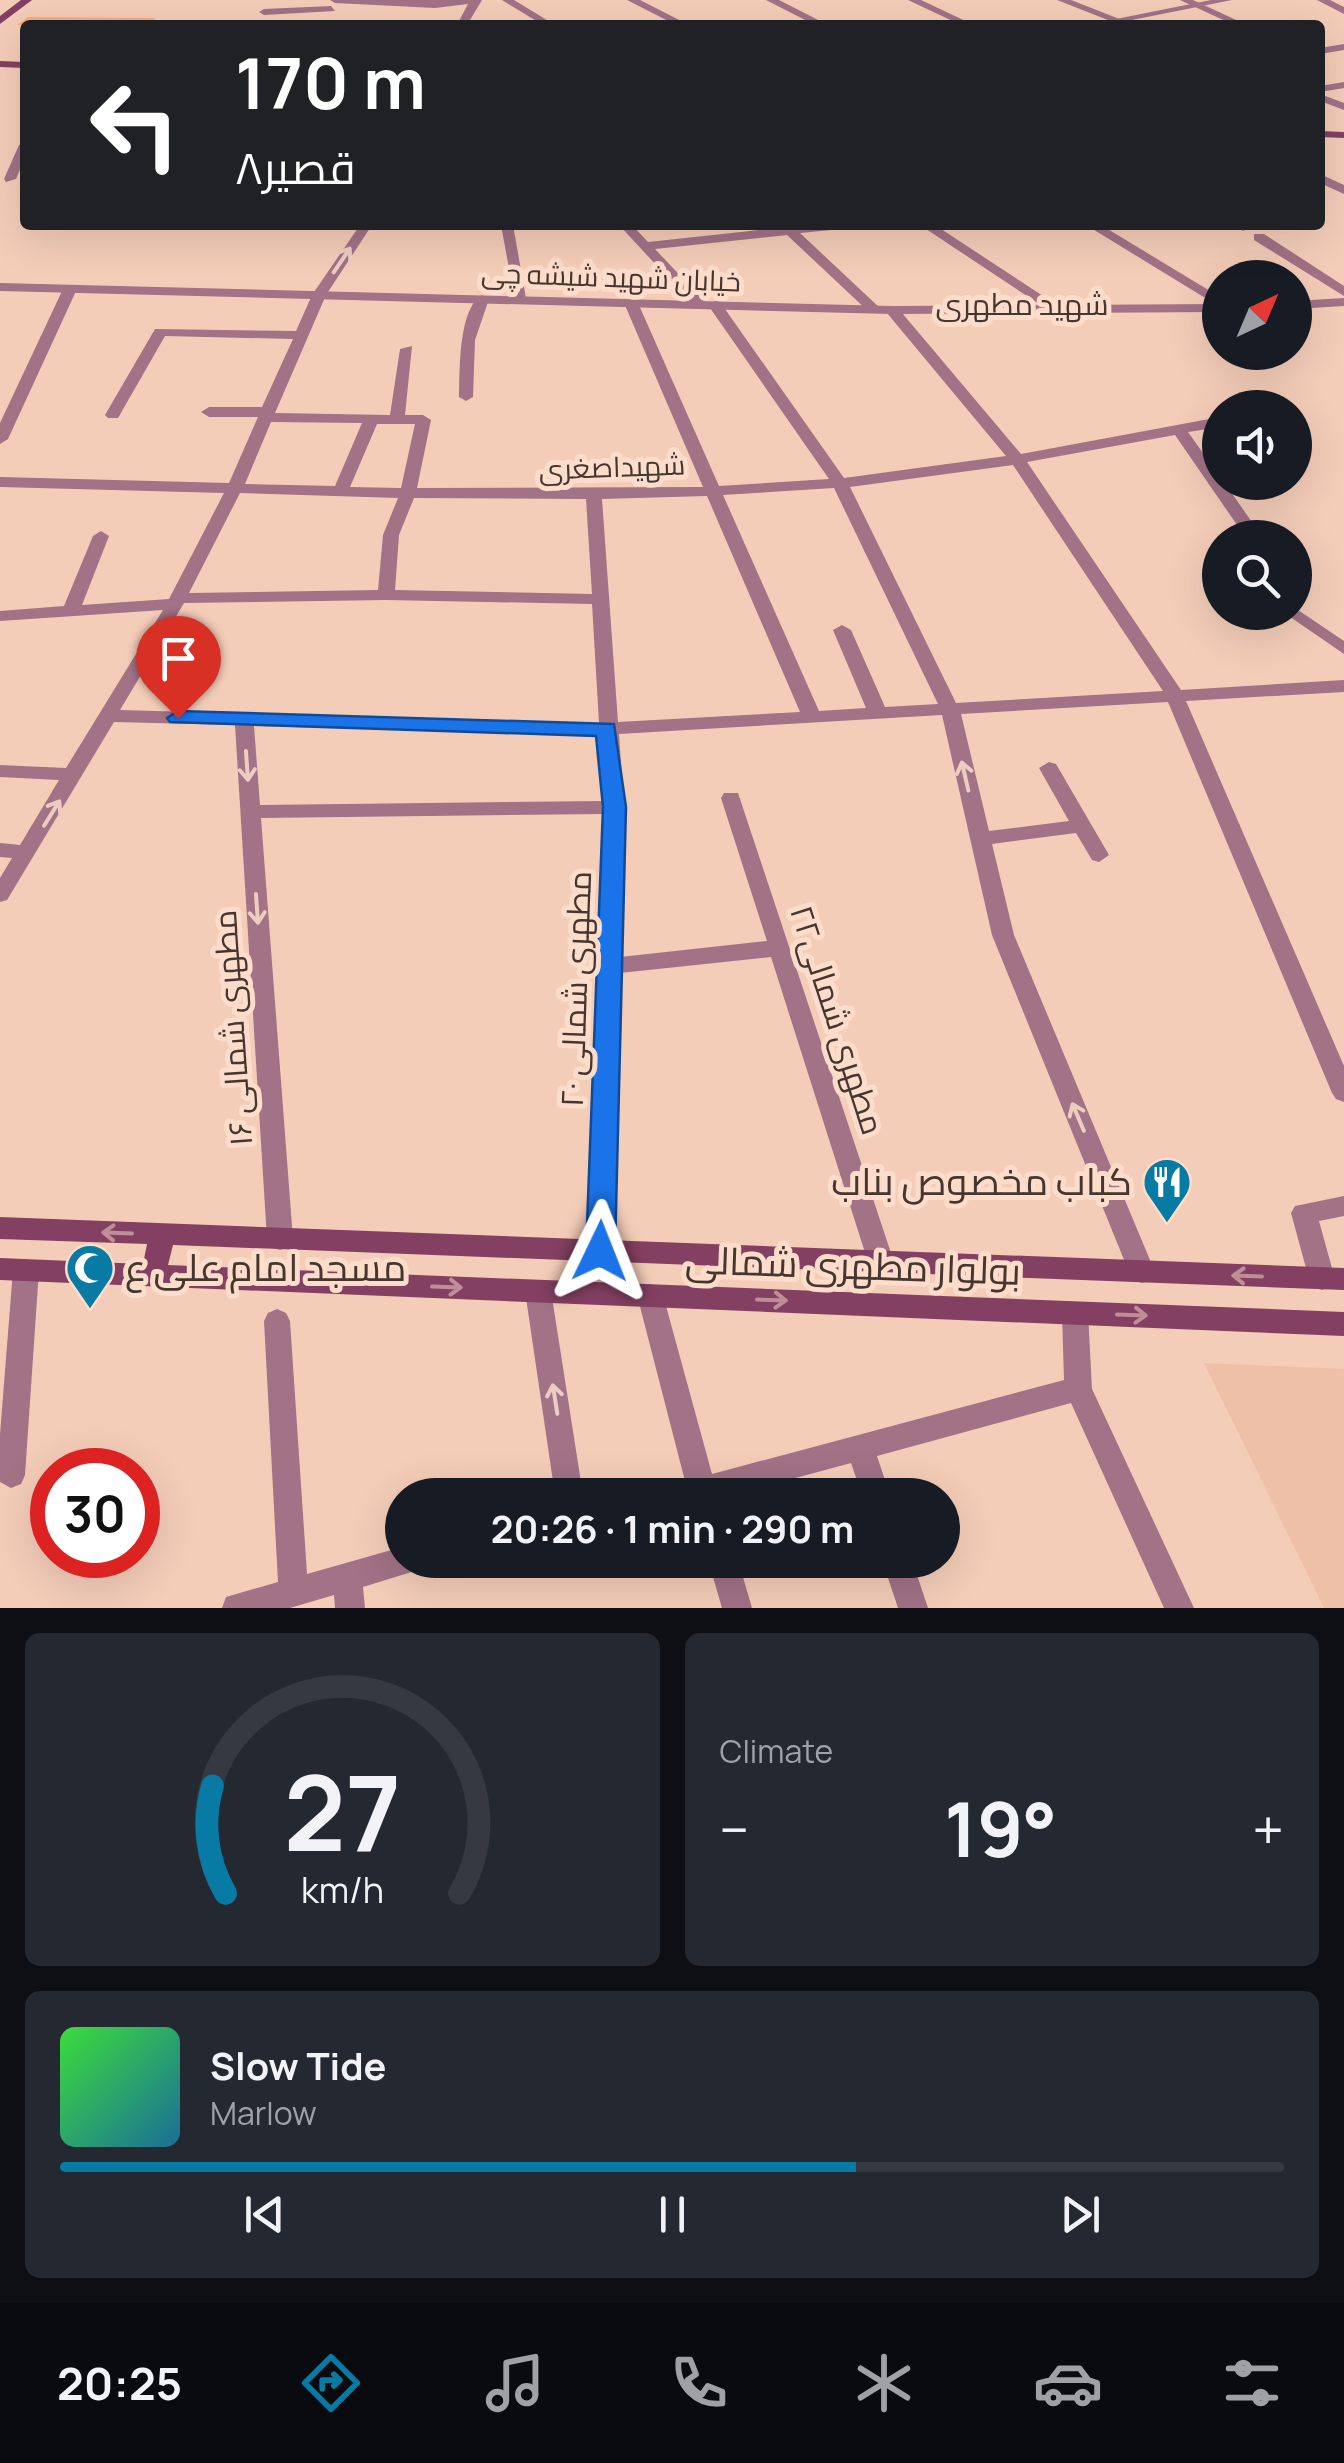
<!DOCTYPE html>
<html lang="en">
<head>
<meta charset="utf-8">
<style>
	body { margin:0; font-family:Manrope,Cairo,sans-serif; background:#242831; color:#f1f3f6; height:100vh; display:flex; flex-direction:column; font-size:38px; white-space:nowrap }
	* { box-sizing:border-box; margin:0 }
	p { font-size:32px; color:#9ea1a6 }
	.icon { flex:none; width:55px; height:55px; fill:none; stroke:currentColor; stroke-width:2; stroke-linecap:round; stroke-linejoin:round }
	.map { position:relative; height:1608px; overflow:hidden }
	.details { display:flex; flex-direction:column; gap:25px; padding:25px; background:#0d0f14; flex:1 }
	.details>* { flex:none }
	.guide { position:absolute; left:20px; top:20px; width:1305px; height:210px; border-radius:10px; box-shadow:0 10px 40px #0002; background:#202124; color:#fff; overflow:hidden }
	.needle { width:65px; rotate:44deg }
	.tools { position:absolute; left:1202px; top:260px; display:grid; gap:20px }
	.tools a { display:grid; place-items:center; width:110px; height:110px; border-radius:50%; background:#171b24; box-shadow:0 10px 40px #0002; font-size:50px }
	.speed { position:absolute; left:30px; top:1448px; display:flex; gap:20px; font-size:50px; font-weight:700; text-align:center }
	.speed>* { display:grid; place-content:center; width:130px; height:130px; border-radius:50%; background:#171b24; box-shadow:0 10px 40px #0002; line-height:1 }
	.speed .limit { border:15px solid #d22; background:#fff; color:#111 }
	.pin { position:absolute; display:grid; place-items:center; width:85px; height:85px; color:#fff; margin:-102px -42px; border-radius:50% 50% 50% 0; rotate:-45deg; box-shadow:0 0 10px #0007 }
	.pin .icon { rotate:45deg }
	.me { position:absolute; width:110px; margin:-55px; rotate:2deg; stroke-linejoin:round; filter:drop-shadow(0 0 8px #0008) }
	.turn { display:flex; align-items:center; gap:35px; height:210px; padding:0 50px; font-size:45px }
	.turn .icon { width:130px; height:130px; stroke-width:2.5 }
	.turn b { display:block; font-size:70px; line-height:85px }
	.big { font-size:75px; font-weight:700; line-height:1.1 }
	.details .card { flex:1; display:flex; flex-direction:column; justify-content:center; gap:15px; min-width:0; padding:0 35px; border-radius:15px; background:#242831 }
	.details .dial { align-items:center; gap:0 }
	.dial svg { height:260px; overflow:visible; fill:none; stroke:#363941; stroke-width:7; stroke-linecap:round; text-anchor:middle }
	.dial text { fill:#f1f3f6; stroke:none }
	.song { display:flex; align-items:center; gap:30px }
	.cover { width:120px; height:120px; border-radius:15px; background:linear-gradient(135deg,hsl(120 70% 55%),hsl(200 70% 35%)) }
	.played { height:10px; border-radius:5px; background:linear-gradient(90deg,#077ba3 65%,#363941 65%) }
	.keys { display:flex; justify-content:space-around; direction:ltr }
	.heat { display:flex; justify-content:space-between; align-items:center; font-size:55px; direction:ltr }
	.details .tiles { flex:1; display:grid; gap:25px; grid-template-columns:1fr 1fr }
	.card:last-child { grid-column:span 2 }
	.trip { position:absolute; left:385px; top:1478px; width:575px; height:100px; border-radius:50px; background:#171b24; box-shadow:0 10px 40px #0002; font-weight:700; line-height:100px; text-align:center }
	.menu { display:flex; height:160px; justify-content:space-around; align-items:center; background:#090b0e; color:#9ea1a6 }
	.menu .icon { width:70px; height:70px }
	.menu .current { color:#077ba3 }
	.menu b { font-size:45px; color:#f1f3f6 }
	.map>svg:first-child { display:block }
	.built { fill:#eec0a7 }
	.green { fill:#f7ac80 }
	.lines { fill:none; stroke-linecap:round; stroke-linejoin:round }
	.minor { fill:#a27287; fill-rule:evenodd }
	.tertiary { fill:#a27287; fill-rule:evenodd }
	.secondary { fill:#844062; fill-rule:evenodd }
	.oneway { stroke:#eeccc1 }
	.oneway2 { stroke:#c08e96 }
	.route { fill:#1a73e8; stroke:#114b97; stroke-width:2.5 }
	.labels { text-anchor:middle; stroke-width:10; stroke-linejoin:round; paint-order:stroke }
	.far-street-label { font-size:28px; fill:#46362e; stroke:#fcdccb }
	.far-neighbourhood-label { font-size:30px; fill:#46362e; stroke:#fcdccb }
	.street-label { font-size:32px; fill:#46362e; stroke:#fcdccb }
	.near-poi-label { font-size:38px; fill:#46362e; stroke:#fcdccb; text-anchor:end }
	.near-street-label { font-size:38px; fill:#46362e; stroke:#fcdccb }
</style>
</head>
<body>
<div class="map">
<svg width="1344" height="1608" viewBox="0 0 1344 1608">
	<rect width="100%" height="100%" fill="#f4cdb8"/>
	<polygon class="built" points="1204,1363 1344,1369 1344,1608 1324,1608"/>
	<polygon class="green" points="28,17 155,18 153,25 17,25"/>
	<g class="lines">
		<g class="minor">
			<polygon points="330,0 482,0 467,25 457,25 468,4 435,8 335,3"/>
			<polygon points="502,0 514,0 555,25 543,25"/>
			<polygon points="627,0 640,0 689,25 676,25"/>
			<polygon points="766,0 779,0 828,25 815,25"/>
			<polygon points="908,0 921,0 974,25 961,25"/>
			<polygon points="1057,0 1071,0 1122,20 1113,22"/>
			<polygon points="1180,0 1193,0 1247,25 1234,25"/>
			<polygon points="1317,0 1330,0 1344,7 1344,14"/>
			<polygon points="331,6 335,11 264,15 259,12 264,9"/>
			<polygon points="1344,44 1344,50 1320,54 1320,48"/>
			<polygon points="1344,82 1344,88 1320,92 1320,86"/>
			<polygon points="25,142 25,158 16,179 6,182 4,179 19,145"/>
			<polygon points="1320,174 1344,185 1344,194 1320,183"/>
			<polygon points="123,225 116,230 110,226 110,225"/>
			<path d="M 360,225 L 372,225 L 326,295 L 275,413 L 390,415 L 400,349 L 412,346 L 405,415 L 423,415 L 431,420 L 417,488 L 703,487 L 624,303 L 631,299 L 638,303 L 719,486 L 829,479 L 708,305 L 715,301 L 720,302 L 844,478 L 1006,456 L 887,313 L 885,310 L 892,306 L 897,307 L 1021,454 L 1220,417 L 1220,427 L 1188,432 L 1220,477 L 1220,482 L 1224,482 L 1263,538 L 1246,538 L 1175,435 L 1027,462 L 1181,690 L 1344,680 L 1344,692 L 1186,701 L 1344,1066 L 1344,1102 L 1336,1099 L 1332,1093 L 1168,702 L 961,714 L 989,831 L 1069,821 L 1039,768 L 1049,762 L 1056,764 L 1109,855 L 1099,862 L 1092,860 L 1076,833 L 992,844 L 1014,935 L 1155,1272 L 1151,1280 L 1142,1283 L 1133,1280 L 1129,1272 L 992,935 L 942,715 L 619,734 L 624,807 L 620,957 L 767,941 L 721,798 L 724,793 L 738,793 L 894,1262 L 890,1270 L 881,1273 L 872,1270 L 868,1262 L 771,957 L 620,973 L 613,1251 L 609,1259 L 600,1262 L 591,1259 L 587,1251 L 604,814 L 261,818 L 293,1239 L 289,1247 L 280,1250 L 271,1247 L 267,1239 L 235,725 L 114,722 L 7,900 L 0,902 L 0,878 L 12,858 L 0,857 L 0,843 L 20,845 L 59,780 L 0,777 L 0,765 L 66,768 L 163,610 L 0,621 L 0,611 L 64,606 L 93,536 L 101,531 L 109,536 L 82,605 L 169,599 L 224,493 L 0,487 L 0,477 L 229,483 L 258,417 L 209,417 L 201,412 L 209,407 L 262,407 L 293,339 L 165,336 L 118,418 L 108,418 L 105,415 L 155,329 L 296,331 L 312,295 ZM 271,422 L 362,423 L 335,486 L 245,484 ZM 377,424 L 415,424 L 401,488 L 350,487 ZM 1013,465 L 1163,691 L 956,703 L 850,487 ZM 834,488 L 938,704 L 885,707 L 851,630 L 842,625 L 833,630 L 866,708 L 819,711 L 723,495 ZM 240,493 L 398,498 L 383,535 L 378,590 L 189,593 ZM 707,496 L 800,712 L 618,722 L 602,499 ZM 414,498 L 586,499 L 592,594 L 395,590 L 399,535 ZM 386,600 L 592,604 L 599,723 L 120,710 L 184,603 ZM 254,726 L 600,735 L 604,801 L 260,805 Z"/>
			<polygon points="501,225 513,225 527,304 515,301"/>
			<polygon points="619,225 632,225 648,242 807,225 848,225 842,229 800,233 881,309 869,312 787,235 655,249 708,305 696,308"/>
			<polygon points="920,225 935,225 1066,311 1054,314"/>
			<polygon points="1086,225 1101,225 1220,297 1220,307"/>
			<polygon points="1233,225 1248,225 1249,227 1243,231"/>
			<polygon points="1254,234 1264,234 1344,286 1344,296 1254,240"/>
			<polygon points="70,285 77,289 8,439 0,444 0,423 63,289"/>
			<path d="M 482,295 L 489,299 L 475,340 L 473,397 L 466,401 L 459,397 C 460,371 458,309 482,295 Z"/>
			<polygon points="1295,608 1344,641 1344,654 1283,612 1295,612"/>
			<polygon points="1344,1196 1344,1216 1319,1221 1335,1279 1331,1287 1322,1290 1313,1287 1309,1279 1291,1213 1295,1206"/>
			<polygon points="26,1259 35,1262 39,1270 25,1475 21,1484 11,1488 0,1482 0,1434 13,1270 17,1262"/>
			<polygon points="538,1280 547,1283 551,1291 583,1495 555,1495 525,1291 529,1283"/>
			<polygon points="650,1284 659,1287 663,1295 712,1474 1064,1380 1062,1313 1066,1305 1075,1302 1084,1305 1088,1313 1092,1389 1194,1608 1164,1608 1071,1403 877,1456 890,1495 862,1495 851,1463 732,1495 668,1495 672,1485 685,1481 637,1295 641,1287"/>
			<polygon points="277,1309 286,1313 290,1321 307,1574 402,1547 402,1560 423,1560 418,1570 363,1587 365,1608 335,1608 334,1595 290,1608 222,1608 226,1597 278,1582 264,1321 268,1313"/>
			<polygon points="708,1560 738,1560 752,1608 722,1608"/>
			<polygon points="882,1560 912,1560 928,1608 898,1608"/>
		</g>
		<g class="tertiary">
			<polygon points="1211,0 1232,0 1107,25 1086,25"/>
			<polygon points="1320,94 1344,103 1344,110 1320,101"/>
			<polygon points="0,283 892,306 1220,304 1220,312 892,314 0,291"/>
			<polygon points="1344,298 1344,306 1295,309 1295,301"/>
		</g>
		<g class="secondary">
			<polygon points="21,0 32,0 0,24 0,16"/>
			<polygon points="0,61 25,62 25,68 0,67"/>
			<polygon points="1320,131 1344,132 1344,138 1320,137"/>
			<polygon points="0,1217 1344,1268 1344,1290 173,1245 168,1265 1344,1312 1344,1336 0,1280 0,1258 143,1264 147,1244 0,1239"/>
		</g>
	</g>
	<defs><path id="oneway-shaft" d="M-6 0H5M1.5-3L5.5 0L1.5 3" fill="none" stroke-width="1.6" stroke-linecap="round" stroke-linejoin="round" transform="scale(2.5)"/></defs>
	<g class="oneway">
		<use href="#oneway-shaft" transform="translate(342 260) rotate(-56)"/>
		<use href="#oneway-shaft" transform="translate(247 766) rotate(86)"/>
		<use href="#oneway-shaft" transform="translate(965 776) rotate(-103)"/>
		<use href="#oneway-shaft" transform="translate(52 813) rotate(-58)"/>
		<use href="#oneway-shaft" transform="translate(257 909) rotate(86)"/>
		<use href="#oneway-shaft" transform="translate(1078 1117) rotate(-113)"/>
		<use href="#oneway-shaft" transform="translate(555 1399) rotate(-99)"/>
	</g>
	<g class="oneway2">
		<use href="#oneway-shaft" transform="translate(117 1233) rotate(-178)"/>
		<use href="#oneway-shaft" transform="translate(1247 1276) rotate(-178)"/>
		<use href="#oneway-shaft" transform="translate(447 1287) rotate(2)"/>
		<use href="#oneway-shaft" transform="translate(772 1300) rotate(2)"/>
		<use href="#oneway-shaft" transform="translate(1132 1315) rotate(2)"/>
	</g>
	<polygon class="route" points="178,711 614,724 626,807 615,1251 611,1260 600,1264 590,1260 586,1251 603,807 596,736 170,722 167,718"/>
	<defs>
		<g id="restaurant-pin" transform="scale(2.5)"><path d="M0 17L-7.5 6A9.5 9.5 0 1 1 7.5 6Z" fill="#077ba3" stroke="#fcdccb"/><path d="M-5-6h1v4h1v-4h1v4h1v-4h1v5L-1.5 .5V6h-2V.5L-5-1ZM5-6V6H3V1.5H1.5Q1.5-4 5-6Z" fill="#fff"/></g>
		<g id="mosque-pin" transform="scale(2.5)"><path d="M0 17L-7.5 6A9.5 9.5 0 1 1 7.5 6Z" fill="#077ba3" stroke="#fcdccb"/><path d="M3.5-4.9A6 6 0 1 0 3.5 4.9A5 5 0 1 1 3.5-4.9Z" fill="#fff"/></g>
	</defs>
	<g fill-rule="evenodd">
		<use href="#restaurant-pin" x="1167" y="1182"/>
		<use href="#mosque-pin" x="90" y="1268"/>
	</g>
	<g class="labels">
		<g class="far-street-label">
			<text transform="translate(611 277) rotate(2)" y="10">خیابان شهید شیشه چی</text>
			<text transform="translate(612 467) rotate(-2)" y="10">شهیداصغری</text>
		</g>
		<g class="far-neighbourhood-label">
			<text x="1022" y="315">شهید مطهری</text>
		</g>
		<g class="street-label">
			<text transform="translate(576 989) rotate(-88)" y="11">مطهری شمالی ۲۰</text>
			<text transform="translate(837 1020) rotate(72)" y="11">مطهری شمالی۲۲</text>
			<text transform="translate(233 1028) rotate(-94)" y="11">مطهری شمالی ۱۶</text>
		</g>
		<g class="near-poi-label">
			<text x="1132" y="1195">كباب مخصوص بناب</text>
			<text x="125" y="1281" text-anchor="start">مسجد امام علی ع</text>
		</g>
		<g class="near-street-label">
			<text transform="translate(853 1266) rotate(2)" y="13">بولوار مطهری شمالی</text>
		</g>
	</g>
</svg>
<div class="tools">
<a><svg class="needle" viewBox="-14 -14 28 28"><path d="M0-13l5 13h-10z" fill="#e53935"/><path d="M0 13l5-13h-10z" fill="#9ea1a6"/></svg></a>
<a><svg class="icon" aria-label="sound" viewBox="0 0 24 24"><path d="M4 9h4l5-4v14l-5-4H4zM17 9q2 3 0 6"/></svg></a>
<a><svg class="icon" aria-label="search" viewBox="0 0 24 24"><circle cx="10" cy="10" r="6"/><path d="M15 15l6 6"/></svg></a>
</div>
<div class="speed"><div class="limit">30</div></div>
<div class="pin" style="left:178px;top:718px;background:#d93025"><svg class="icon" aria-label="arrive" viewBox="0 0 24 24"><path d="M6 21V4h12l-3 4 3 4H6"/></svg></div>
<svg class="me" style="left:600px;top:1251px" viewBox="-20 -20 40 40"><path d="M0-17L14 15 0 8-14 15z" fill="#1a73e8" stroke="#fff" stroke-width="4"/></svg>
<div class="trip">20:26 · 1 min · 290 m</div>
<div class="guide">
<div class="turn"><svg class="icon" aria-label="left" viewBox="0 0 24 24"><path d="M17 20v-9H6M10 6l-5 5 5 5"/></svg><div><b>170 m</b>قصیر۸</div></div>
</div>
</div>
<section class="details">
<div class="tiles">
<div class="card dial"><svg viewBox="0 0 100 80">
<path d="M14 69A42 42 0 1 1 86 69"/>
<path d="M14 69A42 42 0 0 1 10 36" stroke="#077ba3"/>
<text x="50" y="56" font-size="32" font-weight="700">27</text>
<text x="50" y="72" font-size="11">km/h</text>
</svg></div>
<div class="card"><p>Climate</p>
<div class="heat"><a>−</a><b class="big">19°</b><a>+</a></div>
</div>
<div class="card">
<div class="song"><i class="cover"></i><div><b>Slow Tide</b><p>Marlow</p></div></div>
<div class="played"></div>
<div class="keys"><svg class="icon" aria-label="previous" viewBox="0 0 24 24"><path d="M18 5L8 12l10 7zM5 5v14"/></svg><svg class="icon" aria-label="pause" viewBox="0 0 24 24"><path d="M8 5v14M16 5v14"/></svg><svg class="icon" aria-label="next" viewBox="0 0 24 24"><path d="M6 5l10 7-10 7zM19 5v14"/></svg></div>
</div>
</div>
</section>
<nav class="menu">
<b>20:25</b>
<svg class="icon current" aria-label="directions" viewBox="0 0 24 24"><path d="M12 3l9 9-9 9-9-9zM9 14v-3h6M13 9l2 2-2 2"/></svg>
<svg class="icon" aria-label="music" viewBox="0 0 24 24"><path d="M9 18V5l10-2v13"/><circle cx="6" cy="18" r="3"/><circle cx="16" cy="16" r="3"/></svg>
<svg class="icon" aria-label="phone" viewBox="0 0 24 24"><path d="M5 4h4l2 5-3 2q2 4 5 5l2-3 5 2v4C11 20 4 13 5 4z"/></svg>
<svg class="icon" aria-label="climate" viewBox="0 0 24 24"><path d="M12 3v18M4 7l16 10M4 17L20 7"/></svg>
<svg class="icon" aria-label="car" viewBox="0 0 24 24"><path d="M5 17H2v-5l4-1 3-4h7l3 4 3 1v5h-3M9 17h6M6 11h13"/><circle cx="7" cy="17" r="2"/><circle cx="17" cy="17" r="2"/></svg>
<svg class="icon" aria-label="filters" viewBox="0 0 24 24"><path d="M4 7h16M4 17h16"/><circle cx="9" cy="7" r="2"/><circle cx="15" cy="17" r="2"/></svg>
</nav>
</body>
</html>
